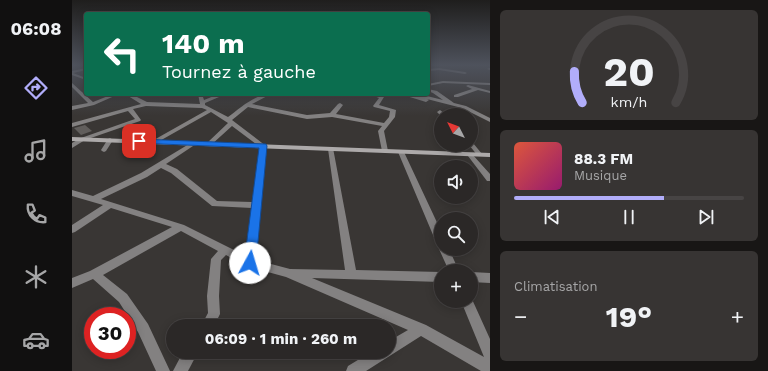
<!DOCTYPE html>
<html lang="fr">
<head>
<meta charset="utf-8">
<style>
	body { margin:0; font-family:"Work Sans",sans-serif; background:#373433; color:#f1f3f6; height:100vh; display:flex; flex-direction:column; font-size:15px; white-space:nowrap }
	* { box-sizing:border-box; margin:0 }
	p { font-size:13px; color:#a6a6a7 }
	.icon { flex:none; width:22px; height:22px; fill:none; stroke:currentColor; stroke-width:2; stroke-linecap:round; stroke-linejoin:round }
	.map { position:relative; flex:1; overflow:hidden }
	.side { display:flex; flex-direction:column; gap:10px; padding:10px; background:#181615; width:278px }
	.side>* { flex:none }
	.banner { position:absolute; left:12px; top:12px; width:346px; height:84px; border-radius:4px; box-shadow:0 2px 10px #0003,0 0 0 1px #474444; background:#0b6e4f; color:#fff; overflow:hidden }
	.needle { width:26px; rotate:312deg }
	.tools { position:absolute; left:362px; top:108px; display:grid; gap:8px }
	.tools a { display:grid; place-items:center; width:44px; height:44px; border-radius:50%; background:#2b2827; box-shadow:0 2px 10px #0003,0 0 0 1px #474444; font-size:20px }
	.speed { position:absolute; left:12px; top:307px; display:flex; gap:8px; font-size:20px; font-weight:700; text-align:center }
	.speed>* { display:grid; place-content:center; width:52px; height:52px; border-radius:50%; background:#2b2827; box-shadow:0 2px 10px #0003,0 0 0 1px #474444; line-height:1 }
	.speed .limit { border:6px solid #d22; background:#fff; color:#111 }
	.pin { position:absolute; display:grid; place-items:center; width:34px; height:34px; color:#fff; margin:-17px; border-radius:8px; box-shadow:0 2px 6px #0006 }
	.me { position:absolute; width:44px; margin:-22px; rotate:6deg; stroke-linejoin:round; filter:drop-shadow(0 0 3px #0008) }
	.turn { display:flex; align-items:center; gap:14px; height:84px; padding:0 12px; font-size:18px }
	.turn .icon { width:52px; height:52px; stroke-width:2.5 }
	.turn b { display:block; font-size:28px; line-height:34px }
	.big { font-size:30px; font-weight:700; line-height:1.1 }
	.side .widget { flex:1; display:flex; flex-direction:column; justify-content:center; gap:6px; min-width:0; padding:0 14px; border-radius:6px; background:#373433 }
	.side .dial { align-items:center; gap:0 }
	.dial svg { height:104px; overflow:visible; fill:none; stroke:#474444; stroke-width:7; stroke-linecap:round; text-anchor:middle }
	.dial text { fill:#f1f3f6; stroke:none }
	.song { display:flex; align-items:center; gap:12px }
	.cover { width:48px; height:48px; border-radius:6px; background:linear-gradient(135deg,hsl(10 70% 55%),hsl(320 70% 35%)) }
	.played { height:4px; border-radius:2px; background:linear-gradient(90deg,#b1adfa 65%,#474444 65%) }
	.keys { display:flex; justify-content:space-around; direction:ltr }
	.heat { display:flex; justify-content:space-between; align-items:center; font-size:22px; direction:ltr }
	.trip { position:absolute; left:94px; top:319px; width:230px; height:40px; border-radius:20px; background:#2b2827; box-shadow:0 2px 10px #0003,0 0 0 1px #474444; font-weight:700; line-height:40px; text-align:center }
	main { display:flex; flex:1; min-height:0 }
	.menu { display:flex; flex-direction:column; width:72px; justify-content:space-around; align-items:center; background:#111010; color:#a6a6a7 }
	.menu .icon { width:28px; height:28px }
	.menu .active { color:#b1adfa }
	.menu b { font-size:18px; color:#f1f3f6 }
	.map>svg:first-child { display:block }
	.building { fill:#615e5c }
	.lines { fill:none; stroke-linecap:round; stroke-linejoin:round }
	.street { fill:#838181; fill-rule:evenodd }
	.secondary { fill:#adaaaa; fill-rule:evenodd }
	.route { fill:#1a73e8; stroke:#114b97 }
</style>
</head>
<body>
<main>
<nav class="menu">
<b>06:08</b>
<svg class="icon active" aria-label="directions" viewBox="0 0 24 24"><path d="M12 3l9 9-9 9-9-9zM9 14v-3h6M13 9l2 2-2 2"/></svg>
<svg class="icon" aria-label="music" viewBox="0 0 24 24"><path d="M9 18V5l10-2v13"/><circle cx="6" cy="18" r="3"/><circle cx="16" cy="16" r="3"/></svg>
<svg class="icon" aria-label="phone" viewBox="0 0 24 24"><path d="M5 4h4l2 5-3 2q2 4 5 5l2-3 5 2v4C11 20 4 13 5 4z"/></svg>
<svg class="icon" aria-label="climate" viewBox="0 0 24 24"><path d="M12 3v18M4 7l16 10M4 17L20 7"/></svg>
<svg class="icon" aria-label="car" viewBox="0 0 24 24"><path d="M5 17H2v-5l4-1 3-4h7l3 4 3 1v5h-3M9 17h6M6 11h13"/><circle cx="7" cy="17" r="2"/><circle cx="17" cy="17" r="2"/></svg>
</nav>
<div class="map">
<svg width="418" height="371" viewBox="0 0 418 371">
	<rect width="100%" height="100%" fill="#393634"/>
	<polygon class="building" points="13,125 20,131 9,135 2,128"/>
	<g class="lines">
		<g class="street">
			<polygon points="14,68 14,70 1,73 14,78 14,80 0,75 0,71"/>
			<polygon points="367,68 393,72 395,73 393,74 367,70 356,71 356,69"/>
			<polygon points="417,68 418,68 418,70 415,69"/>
			<polygon points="371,81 418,83 418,85 371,83 356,86 356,84"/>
			<polygon points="0,83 21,102 41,94 47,94 22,105 0,110 0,106 16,103 0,87"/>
			<polygon points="396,85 418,91 418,93 406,90 386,97 382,97 382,95 400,89 394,86"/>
			<polygon points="356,89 365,91 382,103 394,106 418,118 418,122 390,108 355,99 357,100 354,102 328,94 336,94 350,97 355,96 371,100 361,93 356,91"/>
			<path d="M 53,94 L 59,94 L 75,102 L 128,104 L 126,94 L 130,94 L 132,100 L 147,94 L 154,94 L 133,103 L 133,105 L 156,117 C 168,108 183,94 199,94 L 180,104 L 235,115 L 258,113 L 266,104 L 268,103 L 271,105 L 264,114 L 312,123 L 317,117 L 318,111 L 302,107 L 301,106 L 307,98 L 297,94 L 305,94 L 312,96 L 312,97 L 307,105 L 324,110 L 323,117 L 312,131 L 316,151 L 313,153 L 310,151 L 306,131 L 310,126 L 260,117 L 235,119 L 176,107 L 160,120 L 194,146 L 184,260 L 218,269 L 273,270 L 256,149 L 259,147 L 261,148 L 284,270 L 369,272 L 369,282 L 240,278 L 354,325 L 412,357 L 389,301 L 399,301 L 399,297 L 418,339 L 418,371 L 409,371 L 349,336 L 294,371 L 274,371 L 276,366 L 299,352 L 317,352 L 317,341 L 336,330 L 214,277 L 174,266 L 154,255 L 149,260 L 147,296 L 148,314 L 142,326 L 129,326 L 136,313 L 135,296 L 139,259 L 146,251 L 109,231 L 31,275 L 55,294 L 76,324 L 98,371 L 84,371 L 66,332 L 47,302 L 21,279 L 0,288 L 0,278 L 18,271 L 100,227 L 39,208 L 3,232 L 0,233 L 0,225 L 31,205 L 0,196 L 0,190 L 21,196 L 69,173 L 122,141 L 124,142 L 124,144 L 94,164 L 105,169 L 145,201 L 180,202 L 188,147 L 160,126 L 139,145 L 135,145 L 135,143 L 156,123 L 139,112 L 84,143 L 80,143 L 80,141 L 135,110 L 130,108 L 74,106 L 61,109 L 69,120 L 68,121 L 13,140 L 0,148 L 0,143 L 9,138 L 63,119 L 56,111 L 0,127 L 0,123 L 69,104 ZM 89,168 L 99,173 L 140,206 L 180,208 L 174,256 L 112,225 L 29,199 L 75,177 Z"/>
			<polygon points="368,110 374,115 369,115 369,116 365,112"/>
			<polygon points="38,138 41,140 34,151 32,152 30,151 29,150 36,139"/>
			<polygon points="399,142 401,143 410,154 411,155 410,156 406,156 397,145 399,145"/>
			<polygon points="329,150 332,152 369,231 369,246 365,245 364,242 326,152"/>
			<polygon points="398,153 400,154 418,174 418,181 415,181 396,156 395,155 396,154"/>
			<polygon points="369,246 369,249 377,249 387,271 377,271 367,249"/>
			<polygon points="399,272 418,273 418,283 399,282"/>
			<polygon points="111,352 126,352 116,371 101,371"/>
		</g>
		<polygon class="secondary" points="0,137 418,153 418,157 0,141"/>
	</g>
	<linearGradient id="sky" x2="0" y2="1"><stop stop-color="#1f1e1d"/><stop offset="0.56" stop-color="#4e525c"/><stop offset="1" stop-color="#4e525c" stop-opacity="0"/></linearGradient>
	<rect width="418" height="116" fill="url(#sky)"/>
	<polygon class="route" points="67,139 194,144 195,146 184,263 182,266 178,268 173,266 172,263 187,148 64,143 63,141"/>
</svg>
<div class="tools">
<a><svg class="needle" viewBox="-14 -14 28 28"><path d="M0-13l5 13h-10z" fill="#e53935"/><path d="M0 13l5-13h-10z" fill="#a6a6a7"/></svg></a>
<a><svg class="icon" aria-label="sound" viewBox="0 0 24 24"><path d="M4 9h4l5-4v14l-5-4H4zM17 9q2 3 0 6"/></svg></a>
<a><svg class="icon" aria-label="search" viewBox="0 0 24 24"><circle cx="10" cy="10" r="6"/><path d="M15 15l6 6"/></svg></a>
<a>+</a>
</div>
<div class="speed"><div class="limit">30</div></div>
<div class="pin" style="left:67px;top:141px;background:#d93025"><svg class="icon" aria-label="arrive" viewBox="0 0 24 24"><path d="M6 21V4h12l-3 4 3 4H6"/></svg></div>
<svg class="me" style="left:178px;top:263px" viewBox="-20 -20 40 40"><circle r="19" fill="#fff"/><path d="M0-13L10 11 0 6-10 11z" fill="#1a73e8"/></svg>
<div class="trip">06:09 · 1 min · 260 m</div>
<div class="banner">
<div class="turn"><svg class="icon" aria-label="left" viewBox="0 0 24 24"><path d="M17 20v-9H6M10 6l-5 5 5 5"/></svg><div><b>140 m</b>Tournez à gauche</div></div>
</div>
</div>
<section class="side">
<div class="widget dial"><svg viewBox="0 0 100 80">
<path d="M14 69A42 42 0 1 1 86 69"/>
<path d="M14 69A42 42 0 0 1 8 45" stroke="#b1adfa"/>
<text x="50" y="56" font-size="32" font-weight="700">20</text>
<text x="50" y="72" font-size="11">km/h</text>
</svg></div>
<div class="widget">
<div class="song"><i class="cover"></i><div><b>88.3 FM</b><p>Musique</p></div></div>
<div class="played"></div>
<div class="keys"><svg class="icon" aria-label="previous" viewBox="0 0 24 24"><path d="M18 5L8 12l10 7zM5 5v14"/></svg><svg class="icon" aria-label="pause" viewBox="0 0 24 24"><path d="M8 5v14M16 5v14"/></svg><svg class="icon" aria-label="next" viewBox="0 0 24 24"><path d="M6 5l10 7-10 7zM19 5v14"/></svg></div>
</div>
<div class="widget"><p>Climatisation</p>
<div class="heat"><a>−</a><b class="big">19°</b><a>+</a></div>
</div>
</section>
</main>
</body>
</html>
